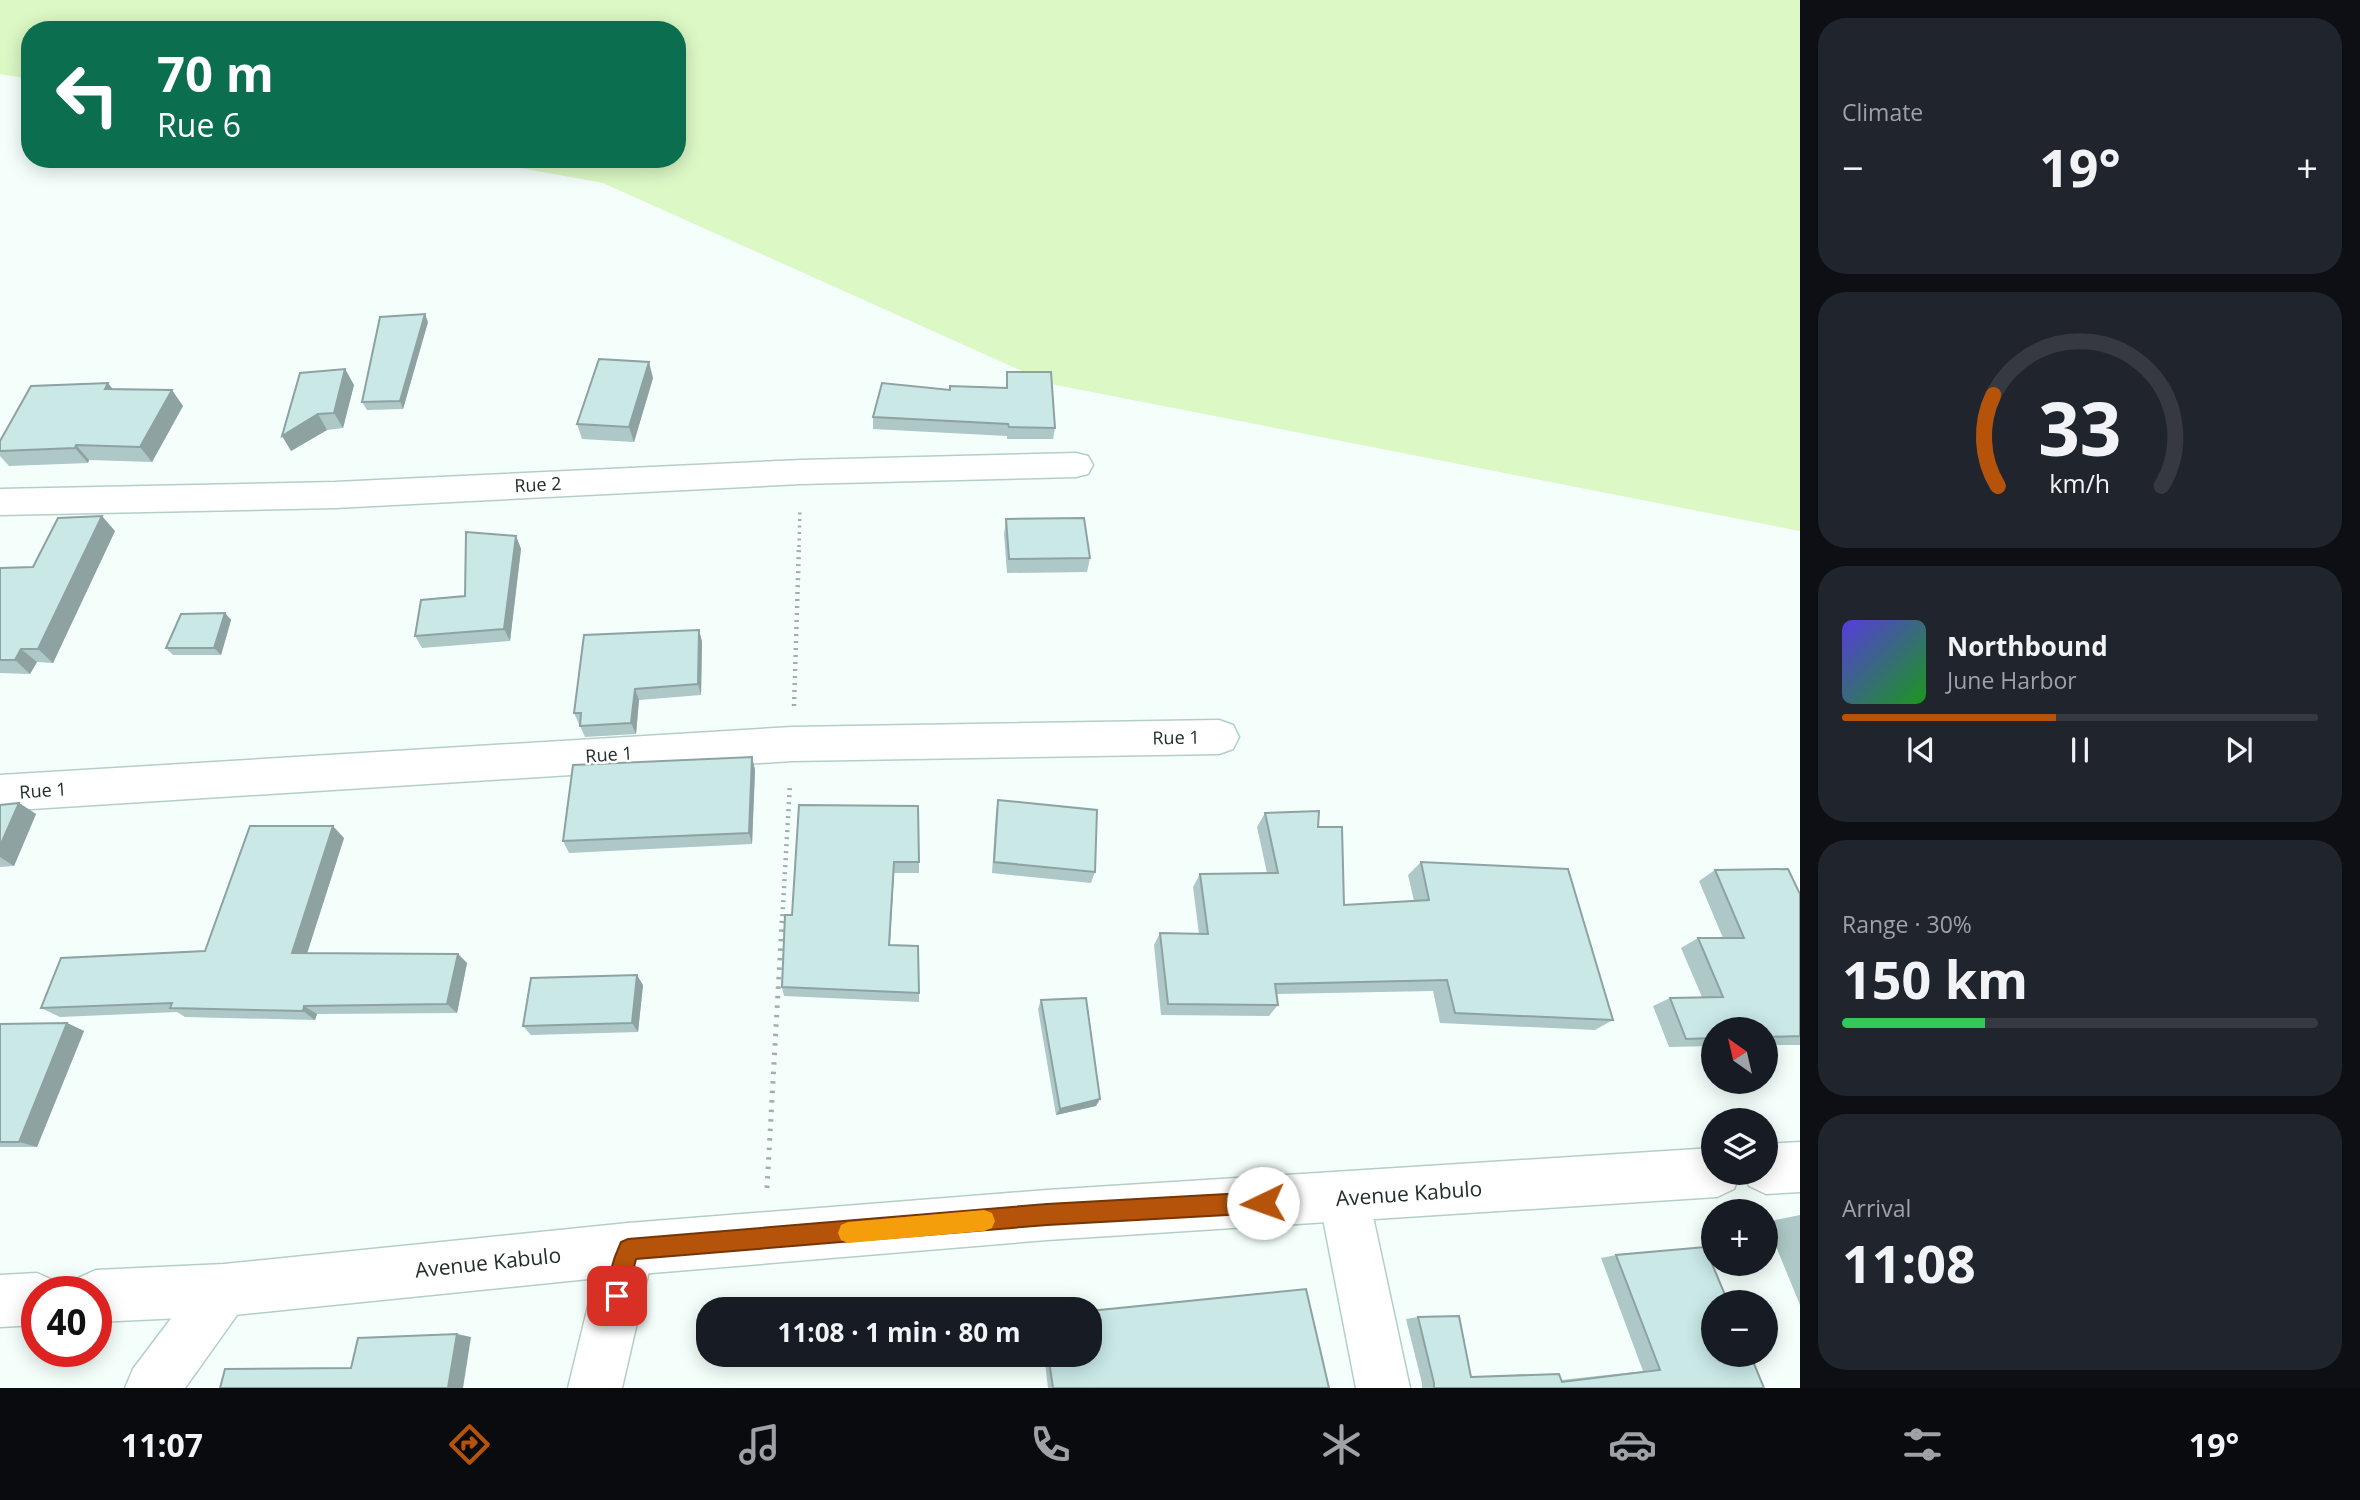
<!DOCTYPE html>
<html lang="en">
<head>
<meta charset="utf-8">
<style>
	body { margin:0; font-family:"Open Sans",sans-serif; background:#20242c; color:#f1f3f6; height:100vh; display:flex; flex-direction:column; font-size:26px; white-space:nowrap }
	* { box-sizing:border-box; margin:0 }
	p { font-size:23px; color:#9ea1a6 }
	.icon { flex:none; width:38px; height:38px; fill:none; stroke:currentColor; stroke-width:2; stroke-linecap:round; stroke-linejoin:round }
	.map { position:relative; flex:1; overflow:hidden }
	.drawer { display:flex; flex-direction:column; gap:18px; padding:18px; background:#0d0f14; width:560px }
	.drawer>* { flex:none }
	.top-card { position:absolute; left:21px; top:21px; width:665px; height:147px; border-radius:28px; box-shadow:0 4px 18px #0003; background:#0b6e4f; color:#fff; overflow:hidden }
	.needle { width:46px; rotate:326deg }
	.tools { position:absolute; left:1701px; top:1017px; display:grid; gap:14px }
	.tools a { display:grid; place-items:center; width:77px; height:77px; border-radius:50%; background:#171b24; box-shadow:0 4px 18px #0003; font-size:35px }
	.speed { position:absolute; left:21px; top:1276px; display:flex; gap:14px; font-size:35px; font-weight:700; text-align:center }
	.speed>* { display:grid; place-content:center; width:91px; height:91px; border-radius:50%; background:#171b24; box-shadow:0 4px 18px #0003; line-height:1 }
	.speed .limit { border:10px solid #d22; background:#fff; color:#111 }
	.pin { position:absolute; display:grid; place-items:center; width:60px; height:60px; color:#fff; margin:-30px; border-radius:14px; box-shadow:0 4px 10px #0006 }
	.me { position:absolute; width:77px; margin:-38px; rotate:267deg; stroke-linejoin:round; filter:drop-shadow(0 0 5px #0008) }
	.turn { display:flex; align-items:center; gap:24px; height:147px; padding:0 21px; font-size:32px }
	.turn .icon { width:91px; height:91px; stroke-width:2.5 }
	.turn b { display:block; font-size:49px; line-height:60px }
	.big { font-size:52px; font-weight:700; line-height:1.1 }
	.drawer .widget { flex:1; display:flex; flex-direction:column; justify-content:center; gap:10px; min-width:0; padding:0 24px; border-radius:28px; background:#20242c }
	.drawer .dial { align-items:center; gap:0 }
	.dial svg { height:182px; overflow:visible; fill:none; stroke:#363941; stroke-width:7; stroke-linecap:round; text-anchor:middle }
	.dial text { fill:#f1f3f6; stroke:none }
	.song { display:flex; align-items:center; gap:21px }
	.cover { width:84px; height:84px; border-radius:10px; background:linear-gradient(135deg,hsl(250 70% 55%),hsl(120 70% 35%)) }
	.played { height:7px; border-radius:4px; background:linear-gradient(90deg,#b45309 45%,#363941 45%) }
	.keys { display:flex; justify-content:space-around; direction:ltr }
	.heat { display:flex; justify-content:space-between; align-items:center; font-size:38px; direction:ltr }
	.charge { height:10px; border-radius:5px; background:linear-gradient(90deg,#34c759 30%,#363941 0) }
	.trip { position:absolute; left:696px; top:1297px; width:406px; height:70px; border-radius:28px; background:#171b24; box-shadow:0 4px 18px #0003; font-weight:700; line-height:70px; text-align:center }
	.dock { display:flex; height:112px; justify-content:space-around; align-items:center; background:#090b0e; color:#9ea1a6 }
	.dock .icon { width:49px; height:49px }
	.dock .on { color:#b45309 }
	.dock b { font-size:32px; color:#f1f3f6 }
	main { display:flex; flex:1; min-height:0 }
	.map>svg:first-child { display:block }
	.green { fill:#dcf8c5 }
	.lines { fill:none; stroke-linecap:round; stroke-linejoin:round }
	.street-casing { stroke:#b3cfc5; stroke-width:3 }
	.secondary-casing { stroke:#b3cfc5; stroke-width:3 }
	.path-far2 { stroke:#a3aeaa; stroke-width:3.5; stroke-dasharray:2 4.5; stroke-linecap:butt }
	.path-far1 { stroke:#a3aeaa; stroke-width:4.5; stroke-dasharray:2 5; stroke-linecap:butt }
	.path { stroke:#a3aeaa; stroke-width:5; stroke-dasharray:2.5 7; stroke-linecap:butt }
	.street { fill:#fff; fill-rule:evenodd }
	.secondary { fill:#fff; fill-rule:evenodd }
	.wall { fill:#adc8c6 }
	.shaded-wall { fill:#8da2a1 }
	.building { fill:#c9e8e6; stroke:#8da2a1; stroke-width:2 }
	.route { fill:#b45309; stroke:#753606; stroke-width:2 }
	.slow { fill:#f59e0b }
	.labels { text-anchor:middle; stroke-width:5; stroke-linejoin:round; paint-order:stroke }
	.street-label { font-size:18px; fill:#232e2a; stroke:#fff }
	.near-street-label { font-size:21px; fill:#232e2a; stroke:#fff }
</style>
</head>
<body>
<main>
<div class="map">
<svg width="1800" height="1388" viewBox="0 0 1800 1388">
	<rect width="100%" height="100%" fill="#f4fffb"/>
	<polygon class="green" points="0,0 1800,0 1800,531 1051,384 603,183 471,159 677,159 677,30 30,30 30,79 0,74"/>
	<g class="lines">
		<g class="street-casing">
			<g id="street">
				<polygon points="1076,453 1088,456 1093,465 1088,474 1076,477 801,484 335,508 0,515 0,489 335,482 801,460"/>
				<polygon points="1219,720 1233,725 1239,737 1233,749 1219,754 792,761 0,811 0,775 792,727"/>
				<polygon points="1344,1173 1362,1180 1369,1198 1410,1388 1356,1388 1319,1198 1326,1180"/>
				<polygon points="628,1223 646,1231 654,1249 622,1388 568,1388 602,1249 610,1231"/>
				<polygon points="224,1264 242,1272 250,1290 242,1308 185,1388 125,1388 133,1369 206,1272"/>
			</g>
		</g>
		<g class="secondary-casing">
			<g id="secondary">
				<polygon points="1800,1142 1800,1192 1766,1194 1749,1186 1743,1172 1766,1172 1766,1144"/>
				<polygon points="1713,1148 1713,1172 1741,1172 1734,1189 1717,1197 1047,1240 628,1275 224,1316 96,1322 96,1292 72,1292 78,1278 96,1270 224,1264 628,1223 1047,1190"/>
				<polygon points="37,1273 55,1281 60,1292 37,1292 37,1325 0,1327 0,1275"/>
			</g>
		</g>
		<polyline class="path-far2" points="799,547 800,508"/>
		<g class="path-far1">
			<polyline points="794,706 799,545"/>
			<polyline points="782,923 790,784"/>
		</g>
		<polyline class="path" points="767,1188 782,921"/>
		<use href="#street" class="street"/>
		<use href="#secondary" class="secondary"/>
	</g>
	<g class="wall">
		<polygon points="428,322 403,409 367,410 362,402"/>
		<polygon points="345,369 354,385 343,428 327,430 291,451"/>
		<polygon points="1007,372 1055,428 1053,439 1007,439 1007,436 873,429 873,417 950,390 1006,388"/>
		<polygon points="653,378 634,442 582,439 577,424"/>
		<polygon points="113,389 183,406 152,462 89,460 88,463 9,466 0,456 0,441"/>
		<polygon points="1006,519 1090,558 1087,572 1007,573 1004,534"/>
		<polygon points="115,531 53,663 37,662 30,674 0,673 0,568 33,567"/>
		<polygon points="516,536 521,549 510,641 422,648 415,636 465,596"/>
		<polygon points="225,613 231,620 221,655 173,655 166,648"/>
		<polygon points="699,630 702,642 701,695 639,700 636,734 585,737 574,713"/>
		<polygon points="752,757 755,770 752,844 569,853 563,841"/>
		<polygon points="998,800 1095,872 1091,883 992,873 996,812"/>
		<polygon points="19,803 36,814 14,866 0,867 0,805"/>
		<polygon points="799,805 919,862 919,873 894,873 890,945 919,993 919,1002 784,996 782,987 792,915"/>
		<polygon points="1265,813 1318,827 1344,905 1414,901 1408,875 1421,862 1613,1020 1595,1030 1440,1023 1433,991 1276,994 1278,1005 1269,1016 1161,1015 1154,945 1160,933 1199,934 1193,887 1200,874 1267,873 1257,827"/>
		<polygon points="344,838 307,953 458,954 467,963 457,1013 317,1014 315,1020 185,1017 177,1012 60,1017 41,1008 205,951"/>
		<polygon points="1715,870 1800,894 1800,1045 1766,1045 1766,1029 1713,1029 1713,1046 1669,1047 1653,1006 1670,998 1702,997 1681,948 1698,938 1723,938 1699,881"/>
		<polygon points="643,985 638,1032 531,1035 523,1026"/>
		<polygon points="1041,1000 1100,1099 1096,1106 1056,1115 1038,1009"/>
		<polygon points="67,1023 84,1031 37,1147 0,1147 0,1024"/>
		<polygon points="1800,1215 1800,1305 1766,1222"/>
		<polygon points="1616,1255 1764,1388 1422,1388 1422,1383 1406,1319 1418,1317 1471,1377 1561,1380 1643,1371 1601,1258"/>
		<polygon points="1044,1354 1090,1354 1329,1388 1048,1388"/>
	</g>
	<g class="shaded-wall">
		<polygon points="425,314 428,322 403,409 400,401"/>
		<polygon points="649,362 653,378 634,442 629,427"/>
		<polygon points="345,369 354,385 343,428 334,413"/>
		<polygon points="108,383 120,398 105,389"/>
		<polygon points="172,390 183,406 152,462 140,447"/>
		<polygon points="318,414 327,430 291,451 282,436"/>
		<polygon points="76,445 89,460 88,463 75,448"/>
		<polygon points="102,516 115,531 53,663 38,649"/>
		<polygon points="516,536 521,549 510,641 504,629"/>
		<polygon points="225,613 231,620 221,655 214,648"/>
		<polygon points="699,630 702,642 701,695 698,684"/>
		<polygon points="21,649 37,662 30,674 15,660"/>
		<polygon points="635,689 639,700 636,734 631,723"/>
		<polygon points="752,757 755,770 752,844 749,833"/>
		<polygon points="19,803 36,814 14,866 0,857 0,846"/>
		<polygon points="333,826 344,838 304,963 292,953"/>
		<polygon points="894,862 894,873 889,955 889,945"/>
		<polygon points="458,954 467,963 457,1013 447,1004"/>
		<polygon points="637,975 643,985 638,1032 632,1023"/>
		<polygon points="304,1006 317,1014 315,1020 303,1011"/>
		<polygon points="67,1023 84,1031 37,1147 19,1142"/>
		<polygon points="1100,1099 1096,1106 1056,1115 1060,1109"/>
		<polygon points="457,1334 471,1337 463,1388 448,1388"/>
	</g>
	<g class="building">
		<polygon points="425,314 400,401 362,402 380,317"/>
		<polygon points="599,359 649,362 629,427 577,424"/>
		<polygon points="345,369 334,413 318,414 282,436 300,373"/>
		<polygon points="1007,372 1051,372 1055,428 1009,427 1008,424 873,417 882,383 950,390 950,386 1007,388"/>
		<polygon points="108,383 105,389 172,390 140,447 76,445 75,448 0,451 0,441 31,386"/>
		<polygon points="102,516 38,649 21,649 15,660 0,660 0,568 33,567 58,518"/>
		<polygon points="1084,518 1090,558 1009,559 1006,519"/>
		<polygon points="466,532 516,536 504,629 415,636 421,600 465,596"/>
		<polygon points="225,613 214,648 166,648 181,614"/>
		<polygon points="699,630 698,684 635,689 631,723 580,726 581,713 574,713 584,635"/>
		<polygon points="752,757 749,833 563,841 573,765"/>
		<polygon points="998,800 1097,810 1095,872 994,862"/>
		<polygon points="19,803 0,846 0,805"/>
		<polygon points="799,805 918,806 919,862 894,862 889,945 918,946 919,993 782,987 785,915 792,915"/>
		<polygon points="1319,811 1318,827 1342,827 1344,905 1429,900 1421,862 1568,869 1613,1020 1455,1013 1447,980 1275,984 1278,1005 1168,1004 1160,933 1208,934 1200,874 1278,873 1265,813"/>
		<polygon points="250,826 333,826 292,953 458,954 447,1004 304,1006 303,1011 170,1008 172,1003 41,1008 61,958 205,951"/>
		<polygon points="1788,869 1800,894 1800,1036 1766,1037 1766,1029 1713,1029 1713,1038 1686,1039 1670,998 1723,997 1698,938 1744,938 1715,870"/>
		<polygon points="637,975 632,1023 523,1026 531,978"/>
		<polygon points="1086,998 1100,1099 1060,1109 1041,1000"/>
		<polygon points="67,1023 19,1142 0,1142 0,1024"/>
		<polygon points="1705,1247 1728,1302 1713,1302 1713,1354 1750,1354 1764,1388 1434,1388 1434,1383 1418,1317 1459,1316 1471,1377 1559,1374 1562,1382 1660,1370 1616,1255"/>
		<polygon points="1306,1289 1329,1388 1053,1388 1048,1354 1090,1354 1090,1311"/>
		<polygon points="457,1334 448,1388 220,1388 225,1369 351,1368 358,1338"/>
	</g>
	<path class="route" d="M 1263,1192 L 1270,1195 L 1273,1203 L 1270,1210 L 1263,1213 L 1047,1225 L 636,1259 L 625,1303 L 617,1306 L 610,1303 C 603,1288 614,1257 621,1242 L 628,1239 L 1047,1204 Z"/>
	<polygon class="slow" points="984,1210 992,1213 995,1221 992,1228 984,1231 848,1243 841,1240 838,1233 841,1225 848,1222"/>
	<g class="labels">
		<g class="street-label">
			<text transform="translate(538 485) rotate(-3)" y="6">Rue 2</text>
			<text transform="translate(1176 738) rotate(-1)" y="6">Rue 1</text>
			<text transform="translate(609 755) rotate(-4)" y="6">Rue 1</text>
			<text transform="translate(43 791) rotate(-4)" y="6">Rue 1</text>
		</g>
		<g class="near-street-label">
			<text transform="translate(1409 1194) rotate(-4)" y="7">Avenue Kabulo</text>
			<text transform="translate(488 1263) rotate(-6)" y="7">Avenue Kabulo</text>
		</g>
	</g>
</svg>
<div class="tools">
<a><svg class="needle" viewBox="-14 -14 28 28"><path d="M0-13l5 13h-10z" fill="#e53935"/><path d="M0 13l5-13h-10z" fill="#9ea1a6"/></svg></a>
<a><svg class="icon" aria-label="layers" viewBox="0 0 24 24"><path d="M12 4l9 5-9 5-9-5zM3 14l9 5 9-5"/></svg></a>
<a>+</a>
<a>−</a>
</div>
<div class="speed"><div class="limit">40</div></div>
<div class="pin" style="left:617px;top:1296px;background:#d93025"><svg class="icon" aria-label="arrive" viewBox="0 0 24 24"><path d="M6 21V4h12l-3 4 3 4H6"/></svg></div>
<svg class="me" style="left:1263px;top:1203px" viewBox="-20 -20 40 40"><circle r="19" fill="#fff"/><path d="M0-13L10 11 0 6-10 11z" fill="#b45309"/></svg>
<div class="trip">11:08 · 1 min · 80 m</div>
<div class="top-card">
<div class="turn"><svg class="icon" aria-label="left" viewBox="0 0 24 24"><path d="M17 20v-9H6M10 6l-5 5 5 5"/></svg><div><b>70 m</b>Rue 6</div></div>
</div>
</div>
<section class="drawer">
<div class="widget"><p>Climate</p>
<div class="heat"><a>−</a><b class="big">19°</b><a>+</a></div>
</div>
<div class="widget dial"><svg viewBox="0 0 100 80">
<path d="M14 69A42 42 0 1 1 86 69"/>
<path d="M14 69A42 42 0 0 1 12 29" stroke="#b45309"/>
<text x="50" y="56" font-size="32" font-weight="700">33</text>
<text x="50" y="72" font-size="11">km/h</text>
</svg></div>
<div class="widget">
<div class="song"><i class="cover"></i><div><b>Northbound</b><p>June Harbor</p></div></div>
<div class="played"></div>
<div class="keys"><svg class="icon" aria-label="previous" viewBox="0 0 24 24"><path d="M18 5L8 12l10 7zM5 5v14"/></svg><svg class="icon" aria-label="pause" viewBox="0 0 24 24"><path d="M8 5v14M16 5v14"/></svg><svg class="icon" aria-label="next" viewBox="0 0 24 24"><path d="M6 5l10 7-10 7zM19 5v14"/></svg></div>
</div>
<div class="widget"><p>Range · 30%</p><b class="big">150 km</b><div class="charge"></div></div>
<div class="widget"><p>Arrival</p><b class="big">11:08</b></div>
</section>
</main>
<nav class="dock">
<b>11:07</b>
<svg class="icon on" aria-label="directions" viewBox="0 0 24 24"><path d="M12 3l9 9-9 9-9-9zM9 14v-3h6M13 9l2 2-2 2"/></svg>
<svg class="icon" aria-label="music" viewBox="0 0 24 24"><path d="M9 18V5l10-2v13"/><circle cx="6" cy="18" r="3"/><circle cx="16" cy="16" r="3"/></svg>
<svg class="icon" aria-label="phone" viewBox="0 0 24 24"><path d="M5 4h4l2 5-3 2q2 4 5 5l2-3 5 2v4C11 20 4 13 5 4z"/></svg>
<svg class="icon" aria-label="climate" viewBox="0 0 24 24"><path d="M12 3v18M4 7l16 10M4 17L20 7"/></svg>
<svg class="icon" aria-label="car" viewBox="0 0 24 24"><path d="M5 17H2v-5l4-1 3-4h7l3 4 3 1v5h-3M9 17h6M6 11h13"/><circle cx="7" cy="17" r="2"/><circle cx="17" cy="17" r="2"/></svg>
<svg class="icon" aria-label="filters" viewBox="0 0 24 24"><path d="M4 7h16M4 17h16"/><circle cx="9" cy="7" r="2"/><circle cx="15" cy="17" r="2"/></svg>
<b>19°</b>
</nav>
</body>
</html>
